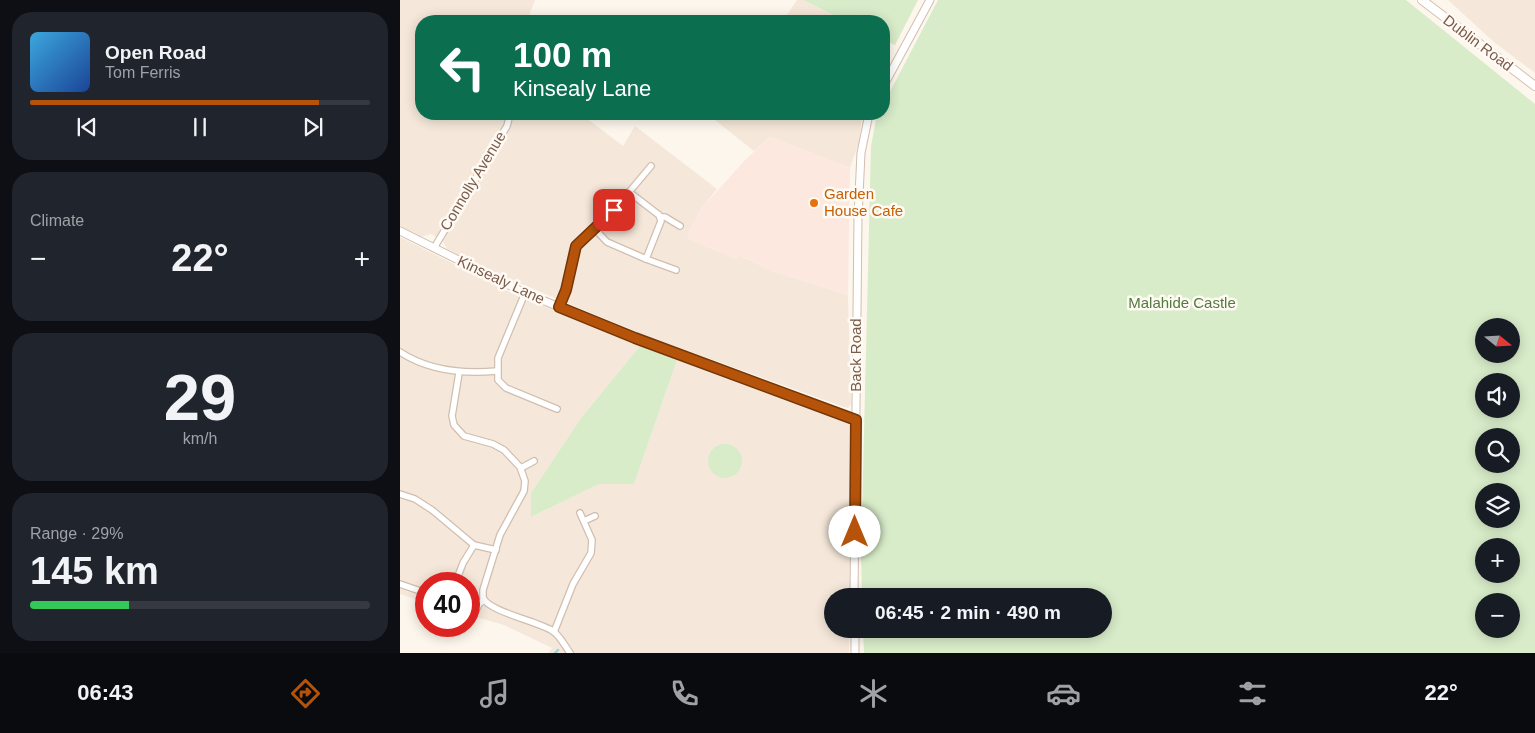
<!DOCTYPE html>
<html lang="en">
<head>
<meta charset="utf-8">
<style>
	body { margin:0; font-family:Arial,sans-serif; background:#20242c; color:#f1f3f6; height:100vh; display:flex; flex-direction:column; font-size:19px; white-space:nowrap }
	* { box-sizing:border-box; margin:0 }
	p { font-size:16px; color:#9ea1a6 }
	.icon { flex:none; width:28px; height:28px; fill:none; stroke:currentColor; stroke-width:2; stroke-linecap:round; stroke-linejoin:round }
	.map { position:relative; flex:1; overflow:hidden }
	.sheet { display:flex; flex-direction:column; gap:12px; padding:12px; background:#0d0f14; width:400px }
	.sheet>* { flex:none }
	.banner { position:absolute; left:15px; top:15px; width:475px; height:105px; border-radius:20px; box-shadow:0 2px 12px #0003; background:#0b6e4f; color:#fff; overflow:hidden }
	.needle { width:32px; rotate:108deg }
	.controls { position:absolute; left:1075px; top:318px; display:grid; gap:10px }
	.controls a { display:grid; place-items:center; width:45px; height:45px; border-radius:50%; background:#171b24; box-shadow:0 2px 12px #0003; font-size:25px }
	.speed { position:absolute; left:15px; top:572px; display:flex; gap:10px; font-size:25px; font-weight:700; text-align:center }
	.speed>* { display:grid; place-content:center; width:65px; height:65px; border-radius:50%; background:#171b24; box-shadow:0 2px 12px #0003; line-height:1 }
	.speed .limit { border:8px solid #d22; background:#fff; color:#111 }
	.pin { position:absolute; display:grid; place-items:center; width:42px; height:42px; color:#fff; margin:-21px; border-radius:10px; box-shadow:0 2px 8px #0006 }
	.me { position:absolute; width:55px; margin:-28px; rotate:0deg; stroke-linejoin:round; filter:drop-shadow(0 0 4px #0008) }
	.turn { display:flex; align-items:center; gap:18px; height:105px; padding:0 15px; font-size:22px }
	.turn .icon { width:65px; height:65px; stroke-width:2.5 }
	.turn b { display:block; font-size:35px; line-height:42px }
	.big { font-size:38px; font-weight:700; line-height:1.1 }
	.sheet .card { flex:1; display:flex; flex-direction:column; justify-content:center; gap:8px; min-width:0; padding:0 18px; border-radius:20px; background:#20242c }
	.sheet .dial { align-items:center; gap:0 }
	.dial b { font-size:65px; line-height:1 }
	.song { display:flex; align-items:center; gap:15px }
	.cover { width:60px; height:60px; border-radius:8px; background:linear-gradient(135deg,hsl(200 70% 55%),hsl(220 70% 35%)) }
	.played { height:5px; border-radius:2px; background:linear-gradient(90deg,#b45309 85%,#363941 85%) }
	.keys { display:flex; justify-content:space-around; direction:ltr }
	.heat { display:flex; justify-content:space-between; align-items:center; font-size:28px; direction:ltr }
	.charge { height:8px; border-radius:4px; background:linear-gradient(90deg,#34c759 29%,#363941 0) }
	.trip { position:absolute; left:424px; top:588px; width:288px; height:50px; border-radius:25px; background:#171b24; box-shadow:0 2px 12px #0003; font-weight:700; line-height:50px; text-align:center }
	.tabs { display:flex; height:80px; justify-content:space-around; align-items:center; background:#090b0e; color:#9ea1a6 }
	.tabs .icon { width:35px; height:35px }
	.tabs .on { color:#b45309 }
	.tabs b { font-size:22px; color:#f1f3f6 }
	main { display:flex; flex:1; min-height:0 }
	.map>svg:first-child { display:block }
	.residential { fill:#f5e8da }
	.commercial { fill:#fde8e0 }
	.green { fill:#d8ecc9; fill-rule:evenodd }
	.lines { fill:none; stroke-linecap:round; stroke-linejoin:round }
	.stream { stroke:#a5d3da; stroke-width:2.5 }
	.minor-casing { stroke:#d1beb0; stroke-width:8 }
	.tertiary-casing { stroke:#d1beb0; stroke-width:9 }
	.secondary-casing { stroke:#d6c0b0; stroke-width:10 }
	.minor { stroke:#fff; stroke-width:5.5 }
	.tertiary { stroke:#fff; stroke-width:7 }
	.secondary { stroke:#fff; stroke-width:8 }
	.route-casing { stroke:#753606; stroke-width:12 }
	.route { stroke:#b45309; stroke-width:9 }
	.food-dot { fill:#e8710a; stroke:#fffaf3; stroke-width:2 }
	.labels { text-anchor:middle; stroke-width:5; stroke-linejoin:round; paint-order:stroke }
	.street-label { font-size:15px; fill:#7a5c4d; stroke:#fffaf3 }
	.food-label { font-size:15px; fill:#c56008; stroke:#fffaf3; text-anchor:start }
	.park-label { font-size:15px; fill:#537a41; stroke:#fffaf3 }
</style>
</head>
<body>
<main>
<section class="sheet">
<div class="card">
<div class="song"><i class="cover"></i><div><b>Open Road</b><p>Tom Ferris</p></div></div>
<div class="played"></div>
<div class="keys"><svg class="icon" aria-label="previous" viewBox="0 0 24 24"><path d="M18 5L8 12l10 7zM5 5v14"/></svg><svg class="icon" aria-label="pause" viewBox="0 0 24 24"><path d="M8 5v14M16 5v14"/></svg><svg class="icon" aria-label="next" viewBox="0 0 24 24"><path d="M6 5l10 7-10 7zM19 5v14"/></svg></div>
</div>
<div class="card"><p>Climate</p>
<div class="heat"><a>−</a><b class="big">22°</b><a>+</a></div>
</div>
<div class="card dial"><b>29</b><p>km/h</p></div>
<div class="card"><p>Range · 29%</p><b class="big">145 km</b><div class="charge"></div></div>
</section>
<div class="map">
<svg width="1135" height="653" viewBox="0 0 1135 653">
	<rect width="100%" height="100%" fill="#fdf6ec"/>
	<g class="residential">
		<polygon points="0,0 135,0 127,21 21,21 21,114 181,114 223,146 235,126 317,189 302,208 290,230 288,239 337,259 339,255 372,271 448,295 451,404 448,408 441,406 242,334 95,273 47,249 42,240 31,234 20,237 0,227"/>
		<polygon points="397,0 403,0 446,21 383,21"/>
		<polygon points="1048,0 1135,0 1135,73 1095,43"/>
		<polygon points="319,114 394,114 399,118 403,114 462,114 459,142 450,168 370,137 354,151 315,120"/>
		<polygon points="0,237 112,293 240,346 181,418 131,493 131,517 199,484 234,484 277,360 452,424 450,596 432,596 432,629 449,629 449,653 148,653 152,648 104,625 69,615 69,584 26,584 26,603 0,594"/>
	</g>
	<polygon class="commercial" points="370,137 450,168 448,295 372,271 340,255 337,259 288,239 290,230 302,208 345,160"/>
	<g class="green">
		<polygon points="403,0 518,0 495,45 484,40 484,21 446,21"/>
		<path d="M 538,0 L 1006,0 L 1135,104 L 1135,653 L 464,653 L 463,629 L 702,629 L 702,596 L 462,596 L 461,557 L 471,146 L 477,115 L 484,114 L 484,103 ZM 1111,326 L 1111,354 L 1084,354 L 1084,326 ZM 1111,381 L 1111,409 L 1084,409 L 1084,381 ZM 1111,436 L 1111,464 L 1084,464 L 1084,436 ZM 1084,491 L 1111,491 L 1111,519 L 1084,519 ZM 1084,546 L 1111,546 L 1111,574 L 1084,574 ZM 1111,601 L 1111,629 L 1084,629 L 1084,601 Z"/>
		<polygon points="240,346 277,360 234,484 199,484 131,517 131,493 181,418"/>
		<circle cx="325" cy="461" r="17"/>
	</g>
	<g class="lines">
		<polyline class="stream" points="155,653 158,650"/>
		<g class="minor-casing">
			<g id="minor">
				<polyline points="225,197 251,166"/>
				<polyline points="260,217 265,217 280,226"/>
				<polyline points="194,228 207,242 246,259 261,221 259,215 229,192"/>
				<polyline points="34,248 107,126 110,114"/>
				<polyline points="246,259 276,270"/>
				<polyline points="125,293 98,358 98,380 106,388 157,409"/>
				<polyline points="159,307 166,290 176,246 219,203"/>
				<path d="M 0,352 C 29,371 64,374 97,371"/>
				<path d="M 59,373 L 52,416 L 54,425 L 64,436 L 93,444 L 104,450 L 120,467 L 125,481 L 124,491 L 100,535 L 83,590 L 83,598 C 90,612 137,621 153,631 C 160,636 165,646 170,653"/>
				<polyline points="121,468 134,461"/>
				<polyline points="0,494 15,499 32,510 74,545 96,550"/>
				<polyline points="184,521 195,516"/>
				<polyline points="0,584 26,593"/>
				<polyline points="55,584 63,563 74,545"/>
				<polyline points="74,614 79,604 84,600"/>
				<polyline points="154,632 173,584 191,553 192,540 180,513"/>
			</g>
		</g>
		<g class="tertiary-casing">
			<g id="tertiary">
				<polyline points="484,85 530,0"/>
				<polyline points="0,231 125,293 235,338 456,420"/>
				<polyline points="454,596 458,217 461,153 469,114"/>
				<polyline points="455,629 455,653"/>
			</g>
		</g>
		<g class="secondary-casing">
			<polyline id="secondary" points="1022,0 1135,86"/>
		</g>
		<use href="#minor" class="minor"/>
		<use href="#tertiary" class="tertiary"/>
		<use href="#secondary" class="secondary"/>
	</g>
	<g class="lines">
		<g class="route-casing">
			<polyline id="route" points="214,210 176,246 166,290 159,307 235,338 456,420 455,532"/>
		</g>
		<use href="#route" class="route"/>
	</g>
	<circle class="food-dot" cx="414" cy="203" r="5"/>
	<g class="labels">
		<g class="street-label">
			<text transform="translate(1078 43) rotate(37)" y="5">Dublin Road</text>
			<text transform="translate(73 181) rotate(-59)" y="5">Connolly Avenue</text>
			<text transform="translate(101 280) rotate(25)" y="5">Kinsealy Lane</text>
			<text transform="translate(456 355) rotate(-90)" y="5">Back Road</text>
		</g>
		<g class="food-label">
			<text x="424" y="199">Garden<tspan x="424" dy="17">House Cafe</tspan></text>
		</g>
		<g class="park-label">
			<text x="782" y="308">Malahide Castle</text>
		</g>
	</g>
</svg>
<div class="controls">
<a><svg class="needle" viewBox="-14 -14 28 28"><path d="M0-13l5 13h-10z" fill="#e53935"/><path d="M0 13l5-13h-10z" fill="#9ea1a6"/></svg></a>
<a><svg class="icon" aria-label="sound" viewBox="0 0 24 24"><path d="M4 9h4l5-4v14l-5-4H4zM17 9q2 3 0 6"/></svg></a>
<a><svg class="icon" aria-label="search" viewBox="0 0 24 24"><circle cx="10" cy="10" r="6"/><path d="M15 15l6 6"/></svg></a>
<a><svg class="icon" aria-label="layers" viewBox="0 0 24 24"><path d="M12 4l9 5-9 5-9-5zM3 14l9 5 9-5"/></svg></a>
<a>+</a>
<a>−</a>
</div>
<div class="speed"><div class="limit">40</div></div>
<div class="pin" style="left:214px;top:210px;background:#d93025"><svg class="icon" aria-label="arrive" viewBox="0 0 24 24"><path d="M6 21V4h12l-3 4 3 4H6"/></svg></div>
<svg class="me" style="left:455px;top:532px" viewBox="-20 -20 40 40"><circle r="19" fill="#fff"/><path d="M0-13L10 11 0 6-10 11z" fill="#b45309"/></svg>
<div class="trip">06:45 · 2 min · 490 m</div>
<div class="banner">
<div class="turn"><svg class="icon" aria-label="left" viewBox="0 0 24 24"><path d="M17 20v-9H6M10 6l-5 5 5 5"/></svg><div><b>100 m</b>Kinsealy Lane</div></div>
</div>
</div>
</main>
<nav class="tabs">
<b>06:43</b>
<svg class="icon on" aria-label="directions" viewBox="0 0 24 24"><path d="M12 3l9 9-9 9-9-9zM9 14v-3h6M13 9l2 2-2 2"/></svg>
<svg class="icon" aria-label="music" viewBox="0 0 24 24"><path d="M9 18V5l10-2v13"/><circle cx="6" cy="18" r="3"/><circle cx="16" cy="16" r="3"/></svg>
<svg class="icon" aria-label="phone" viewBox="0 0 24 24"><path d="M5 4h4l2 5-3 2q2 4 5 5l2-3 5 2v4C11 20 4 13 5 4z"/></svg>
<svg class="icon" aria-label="climate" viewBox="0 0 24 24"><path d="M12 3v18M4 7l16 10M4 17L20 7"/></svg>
<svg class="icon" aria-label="car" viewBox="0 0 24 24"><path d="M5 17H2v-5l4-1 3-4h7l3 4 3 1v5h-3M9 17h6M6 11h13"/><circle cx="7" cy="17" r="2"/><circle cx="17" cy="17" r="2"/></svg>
<svg class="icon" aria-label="filters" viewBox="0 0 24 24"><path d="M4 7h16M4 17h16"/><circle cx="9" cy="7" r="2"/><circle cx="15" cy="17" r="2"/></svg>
<b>22°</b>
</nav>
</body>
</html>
